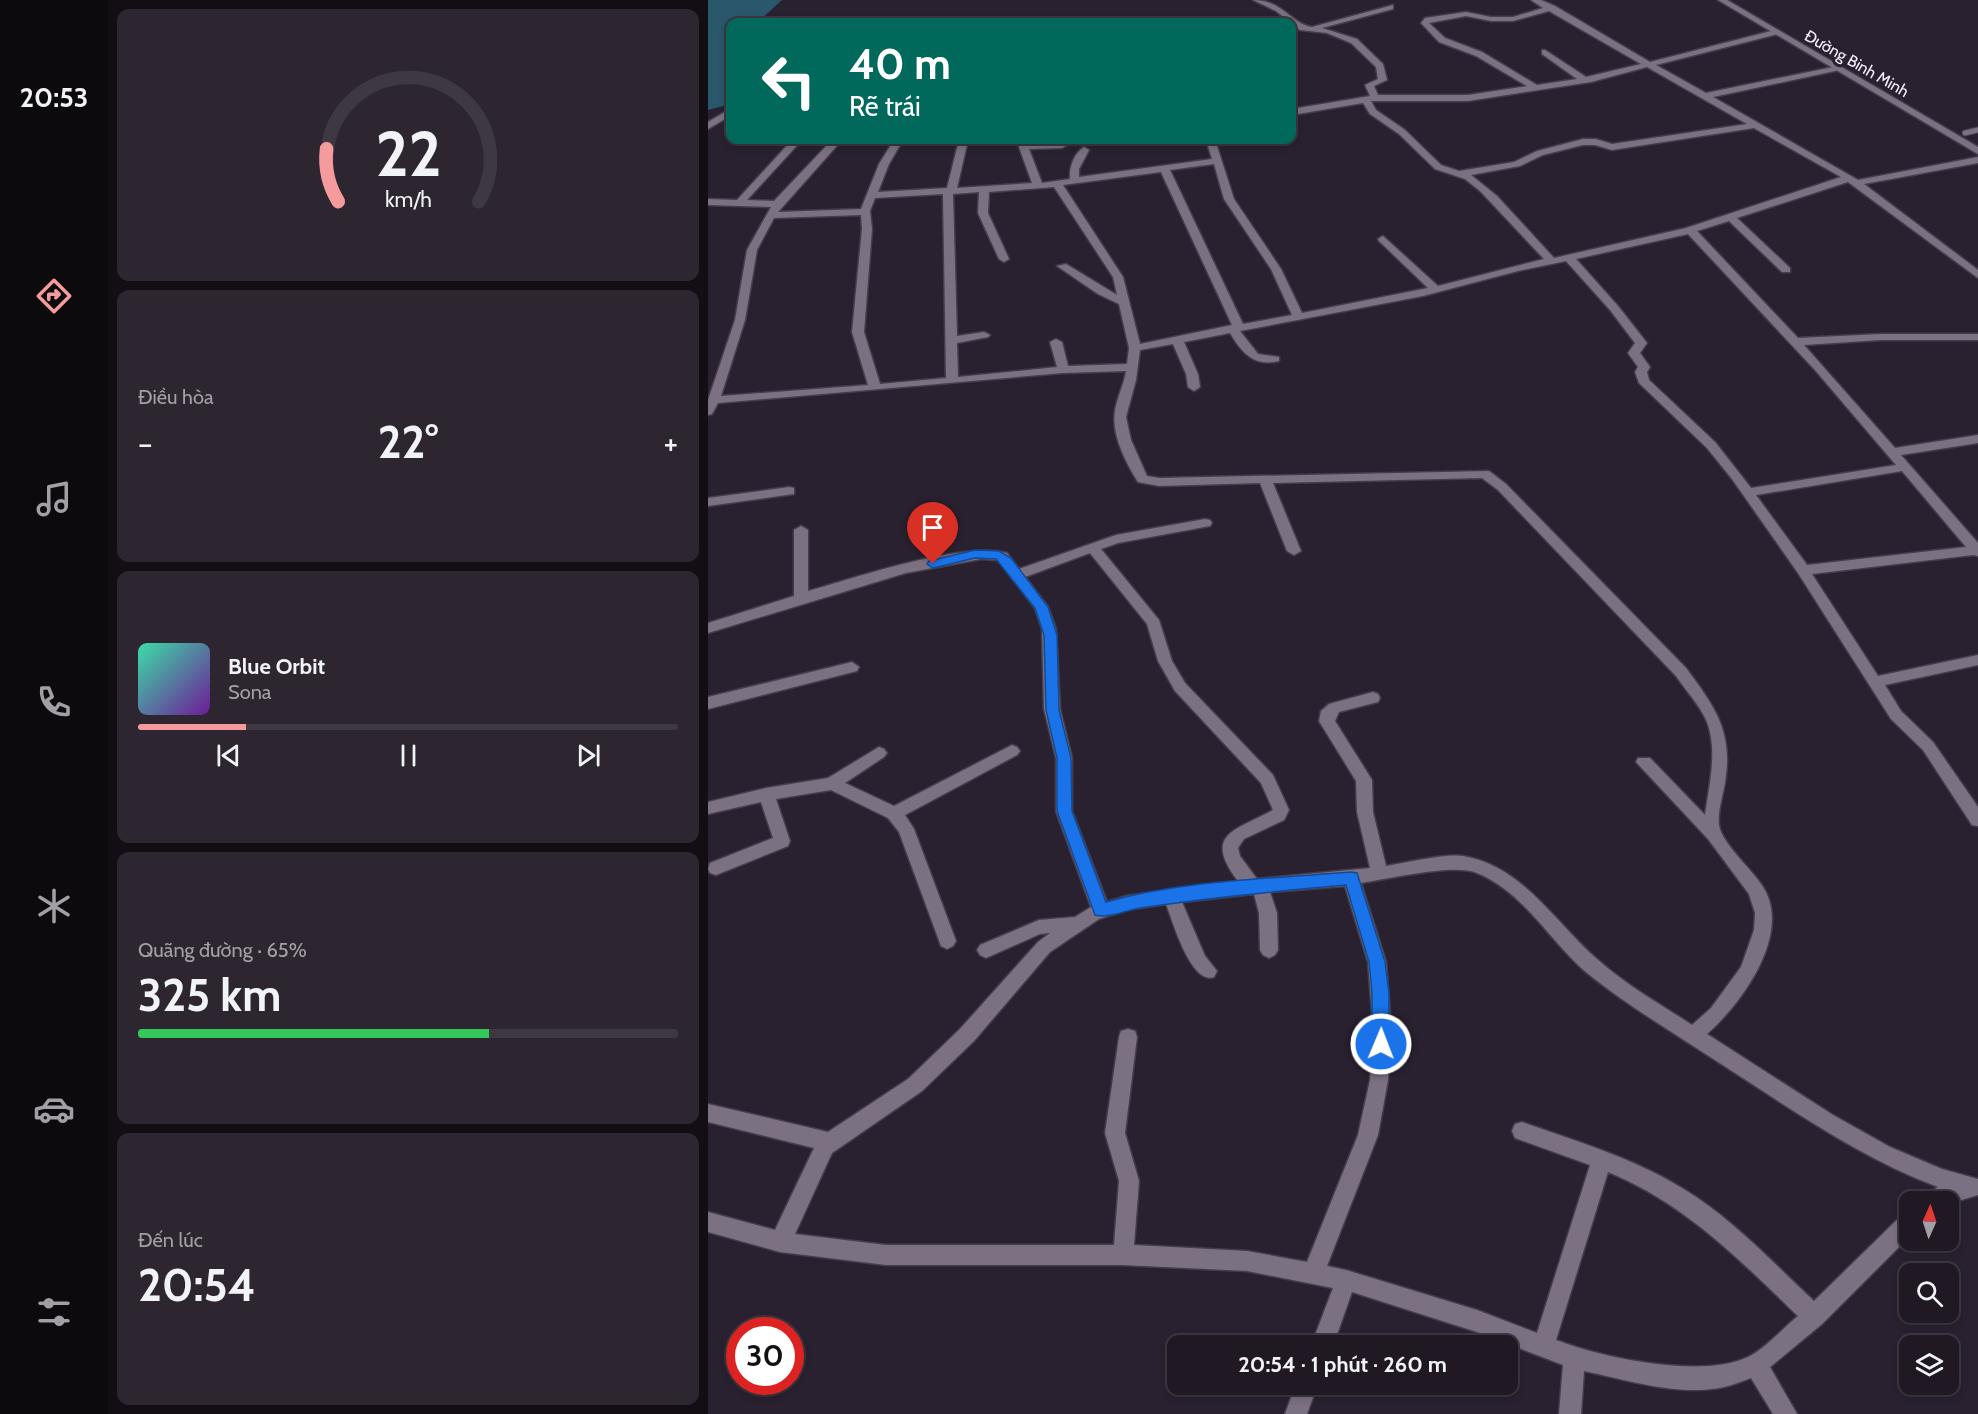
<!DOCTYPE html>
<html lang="vi">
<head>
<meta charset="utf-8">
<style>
	body { margin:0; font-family:Cabin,sans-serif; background:#2d2631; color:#f1f3f6; height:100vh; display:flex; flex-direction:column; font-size:22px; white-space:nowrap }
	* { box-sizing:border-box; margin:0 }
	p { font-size:20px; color:#a2a0a6 }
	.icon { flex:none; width:33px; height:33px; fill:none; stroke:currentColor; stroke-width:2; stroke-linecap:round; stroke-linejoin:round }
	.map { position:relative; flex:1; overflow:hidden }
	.sheet { display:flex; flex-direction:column; gap:9px; padding:9px; background:#120e14; width:600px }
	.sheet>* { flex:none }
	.hud { position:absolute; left:18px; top:18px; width:570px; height:126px; border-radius:12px; box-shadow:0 3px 9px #0003,0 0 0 2px #3d3841; background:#00695c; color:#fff; overflow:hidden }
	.needle { width:39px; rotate:3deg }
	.fabs { position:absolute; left:1191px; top:1191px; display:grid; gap:12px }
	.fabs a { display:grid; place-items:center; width:60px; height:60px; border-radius:12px; background:#201924; box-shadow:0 3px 9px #0003,0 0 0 2px #3d3841; font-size:30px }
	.speed { position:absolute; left:18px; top:1317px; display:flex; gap:12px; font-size:30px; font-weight:700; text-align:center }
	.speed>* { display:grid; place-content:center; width:78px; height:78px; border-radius:50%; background:#201924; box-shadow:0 3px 9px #0003,0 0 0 2px #3d3841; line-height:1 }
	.speed .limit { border:9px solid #d22; background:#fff; color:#111 }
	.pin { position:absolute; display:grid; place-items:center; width:51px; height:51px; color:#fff; margin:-62px -26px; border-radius:50% 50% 50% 0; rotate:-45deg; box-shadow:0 0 6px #0007 }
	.pin .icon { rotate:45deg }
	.me { position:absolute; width:66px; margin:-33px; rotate:1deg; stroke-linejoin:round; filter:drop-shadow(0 0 4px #0008) }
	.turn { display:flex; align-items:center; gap:21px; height:126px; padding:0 24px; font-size:27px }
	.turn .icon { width:78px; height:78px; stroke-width:2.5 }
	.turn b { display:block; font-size:42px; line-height:51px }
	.big { font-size:45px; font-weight:700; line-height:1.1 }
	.sheet .card { flex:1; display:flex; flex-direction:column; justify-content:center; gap:9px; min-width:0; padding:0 21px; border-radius:12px; background:#2d2631 }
	.sheet .dial { align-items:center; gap:0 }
	.dial svg { height:156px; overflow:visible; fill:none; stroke:#3d3841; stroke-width:7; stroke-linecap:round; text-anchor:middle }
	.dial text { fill:#f1f3f6; stroke:none }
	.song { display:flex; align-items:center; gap:18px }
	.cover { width:72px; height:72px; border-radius:9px; background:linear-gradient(135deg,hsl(160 70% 55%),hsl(280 70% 35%)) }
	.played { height:6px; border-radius:3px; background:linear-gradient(90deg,#f59b9e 20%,#3d3841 20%) }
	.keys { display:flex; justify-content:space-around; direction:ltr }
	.heat { display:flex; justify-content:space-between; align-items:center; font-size:33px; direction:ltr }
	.charge { height:9px; border-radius:4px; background:linear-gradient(90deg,#34c759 65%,#3d3841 0) }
	.trip { position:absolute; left:459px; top:1335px; width:351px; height:60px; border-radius:12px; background:#201924; box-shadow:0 3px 9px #0003,0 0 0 2px #3d3841; font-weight:700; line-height:60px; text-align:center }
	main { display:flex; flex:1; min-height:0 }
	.dock { display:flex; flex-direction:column; width:108px; justify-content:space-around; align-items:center; background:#0d0a0e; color:#a2a0a6 }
	.dock .icon { width:42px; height:42px }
	.dock .active { color:#f59b9e }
	.dock b { font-size:27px; color:#f1f3f6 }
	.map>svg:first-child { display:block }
	.water { fill:#2a576c }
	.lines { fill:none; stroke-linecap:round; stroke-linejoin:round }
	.service-casing { stroke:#443d4a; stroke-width:7 }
	.minor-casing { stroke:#443d4a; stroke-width:3 }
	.secondary-casing { stroke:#443d4a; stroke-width:3 }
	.service { stroke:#7b7183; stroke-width:5 }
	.minor { fill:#7b7183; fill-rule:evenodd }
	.secondary { fill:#7b7183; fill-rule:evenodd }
	.route { fill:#1a73e8; stroke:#114b97; stroke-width:1.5 }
	.labels { text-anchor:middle; stroke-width:6; stroke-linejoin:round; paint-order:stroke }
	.far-street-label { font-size:16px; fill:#f6f0fb; stroke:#2a2130 }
</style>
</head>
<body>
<main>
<nav class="dock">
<b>20:53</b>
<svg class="icon active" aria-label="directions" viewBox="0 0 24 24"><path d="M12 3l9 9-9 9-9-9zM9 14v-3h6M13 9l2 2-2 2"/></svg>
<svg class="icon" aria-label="music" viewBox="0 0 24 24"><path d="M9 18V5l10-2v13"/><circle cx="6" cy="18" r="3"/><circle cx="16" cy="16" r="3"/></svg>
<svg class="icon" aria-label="phone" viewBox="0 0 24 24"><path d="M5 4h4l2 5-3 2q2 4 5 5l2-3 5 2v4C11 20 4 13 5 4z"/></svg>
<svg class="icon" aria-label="climate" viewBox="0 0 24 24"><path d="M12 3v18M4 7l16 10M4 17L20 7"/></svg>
<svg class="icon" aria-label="car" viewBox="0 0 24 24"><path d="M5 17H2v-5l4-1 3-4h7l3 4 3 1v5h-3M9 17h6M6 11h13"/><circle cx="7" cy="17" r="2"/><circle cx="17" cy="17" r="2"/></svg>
<svg class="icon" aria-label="filters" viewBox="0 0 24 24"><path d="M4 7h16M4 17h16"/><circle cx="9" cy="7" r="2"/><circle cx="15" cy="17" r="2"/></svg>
</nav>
<section class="sheet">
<div class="card dial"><svg viewBox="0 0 100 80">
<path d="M14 69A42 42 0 1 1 86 69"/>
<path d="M14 69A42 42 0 0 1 8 42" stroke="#f59b9e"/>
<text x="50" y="56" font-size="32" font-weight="700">22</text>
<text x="50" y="72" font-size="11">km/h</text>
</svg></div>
<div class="card"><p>Điều hòa</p>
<div class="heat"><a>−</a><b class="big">22°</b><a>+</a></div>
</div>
<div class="card">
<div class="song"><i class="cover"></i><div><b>Blue Orbit</b><p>Sona</p></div></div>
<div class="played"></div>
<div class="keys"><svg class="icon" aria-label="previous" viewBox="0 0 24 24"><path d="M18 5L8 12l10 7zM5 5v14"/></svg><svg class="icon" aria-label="pause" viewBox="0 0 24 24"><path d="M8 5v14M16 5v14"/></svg><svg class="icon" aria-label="next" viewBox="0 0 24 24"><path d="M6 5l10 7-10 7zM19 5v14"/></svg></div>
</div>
<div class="card"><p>Quãng đường · 65%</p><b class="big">325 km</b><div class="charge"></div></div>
<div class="card"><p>Đến lúc</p><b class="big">20:54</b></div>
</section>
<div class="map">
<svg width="1270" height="1414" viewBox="0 0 1270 1414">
	<rect width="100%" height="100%" fill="#2a2130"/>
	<polygon class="water" points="0,0 74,0 52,20 53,22 22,22 22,95 20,103 15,106 0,110"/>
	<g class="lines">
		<g class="service-casing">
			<polyline id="service" points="1257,133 1270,130"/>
		</g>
		<g class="minor-casing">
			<g id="minor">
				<path d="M 545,0 C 575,0 583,24 604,27 L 685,5 L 685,9 L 614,28 L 649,39 L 675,64 L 679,80 L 666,86 L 670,95 L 760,95 L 819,86 L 768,56 L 731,42 L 713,23 L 717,18 L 758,12 L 783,17 L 805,17 L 835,8 L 823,0 L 833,0 L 847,6 L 942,62 L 1067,30 L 1071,32 L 1070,34 L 948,65 L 998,93 L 1130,66 L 1130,70 L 1127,71 L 1005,97 L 1150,180 L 1270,157 L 1270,163 L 1156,184 L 1270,270 L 1270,278 L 1140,182 L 1029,218 L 1082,268 L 1082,272 L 1074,272 L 1021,221 L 989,231 L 1090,338 L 1173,334 L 1270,334 L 1270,340 L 1173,340 L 1096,345 L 1187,448 L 1270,435 L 1270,443 L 1193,455 L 1270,543 L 1270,556 L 1265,555 L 1104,574 L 1170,676 L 1270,655 L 1270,665 L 1177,685 L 1193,711 L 1225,742 L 1270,807 L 1270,826 L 1264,825 L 1215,750 L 1183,719 L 1090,573 L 1024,479 L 999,448 L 931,383 L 927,372 L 930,367 L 920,353 L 927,343 L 902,310 L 858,261 L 810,271 L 715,296 L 532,331 L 550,354 L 571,357 L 571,361 C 546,367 534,353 522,333 L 476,342 L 490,374 L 492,387 L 486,391 L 480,387 L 478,374 L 465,344 L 432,350 L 428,380 L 418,417 L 423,440 L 439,476 L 451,478 L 781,471 L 798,484 L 978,668 C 1004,703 1024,729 1018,775 C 1017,790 1009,810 1011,825 C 1013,842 1043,869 1053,884 C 1087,931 1034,1003 999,1034 L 1125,1115 L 1182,1147 L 1234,1169 L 1270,1179 L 1270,1195 L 1240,1204 L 1240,1202 L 1215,1202 L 1218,1195 L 1230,1187 C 1150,1157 1082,1108 1010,1062 C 966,1033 920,1006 879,973 C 842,942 816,892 769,873 C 745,863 681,879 653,883 L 678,962 L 683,1026 L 680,1080 L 670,1135 L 619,1266 L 638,1270 L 769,1310 L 829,1333 L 882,1165 L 807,1138 L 804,1131 L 807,1124 L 814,1122 C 868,1141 925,1158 974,1188 C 1024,1218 1064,1262 1106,1301 L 1195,1214 L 1202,1211 L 1202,1236 L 1114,1324 L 1062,1367 L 1089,1414 L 1065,1414 L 1043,1378 C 1034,1381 1025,1385 1016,1387 C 971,1397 920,1380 876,1371 L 873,1414 L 851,1414 L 855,1365 L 769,1332 L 644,1292 L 625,1346 L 603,1346 L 625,1288 L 539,1271 L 415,1265 L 178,1265 L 72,1252 L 0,1232 L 0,1212 L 67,1230 L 106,1148 L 0,1122 L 0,1104 L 120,1132 L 200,1079 L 252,1029 L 330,942 L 342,933 L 332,934 L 278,958 L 272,955 L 269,950 L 272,945 L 331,920 L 367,917 L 383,907 L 348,811 L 348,758 L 336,709 L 334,629 L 327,608 L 290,560 L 273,559 L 198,573 L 0,633 L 0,623 L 86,596 L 86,530 L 93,526 L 100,530 L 100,591 C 146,578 255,541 299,553 L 311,569 L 408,535 L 497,519 L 502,520 L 504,523 L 502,526 L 410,543 L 393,549 L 451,620 L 464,661 L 477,683 L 565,775 L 581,810 L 576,820 L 536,839 L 530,848 L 532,856 L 549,879 L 662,868 L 649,812 L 648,781 L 611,721 L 613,711 L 621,704 L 665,692 L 670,694 L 672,698 L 670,702 L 631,712 L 627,721 L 664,780 L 665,812 L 678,866 C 697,863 738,853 755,856 C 815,866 847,923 890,960 C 918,985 952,1004 984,1025 L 1003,1008 L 1033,967 L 1046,930 L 1047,913 L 1041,894 L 1000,839 L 928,762 L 930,758 L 942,758 L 997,815 C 1001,785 1010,751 999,722 C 992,705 978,691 968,676 L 790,490 L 774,478 L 565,483 L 593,551 L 586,555 L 579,551 L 552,483 L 451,486 L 430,482 C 418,463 403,434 407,411 C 409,397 416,385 418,371 L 355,373 L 10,403 L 4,414 L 0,415 L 0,400 L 27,320 L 39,250 L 63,207 L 0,205 L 0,199 L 29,200 L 84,140 L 94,140 L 39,200 L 66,201 L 124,140 L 134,140 L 70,212 L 153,209 L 171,164 L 186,140 L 195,140 L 181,164 L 170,192 L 239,188 L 251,140 L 260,140 L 249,188 L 324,183 L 311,147 L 313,140 L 321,140 L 321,144 L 354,142 L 359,145 L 354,148 L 321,149 L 334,183 L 362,179 C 361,168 366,153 376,147 L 381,150 L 371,169 L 371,177 L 504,159 L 498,140 L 507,140 L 526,199 L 573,269 L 594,313 L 720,288 L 671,241 L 670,239 L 675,236 L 730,286 L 836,259 L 772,191 L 757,179 L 727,169 L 691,134 L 662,114 L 655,103 L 584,115 L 584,109 L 662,96 L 657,85 L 670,79 L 668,67 L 643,43 L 619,33 L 592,30 L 568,11 ZM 841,11 L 933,64 L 878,77 L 837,50 L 834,50 L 834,54 L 869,79 L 829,85 L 774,52 L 737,38 L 721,23 L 758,16 L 783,21 L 805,21 ZM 939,67 L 1039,124 L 904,144 L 888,139 L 875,139 L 829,151 L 806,162 L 751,171 L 733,165 L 697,130 L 668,110 L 663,101 L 760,101 L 883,82 ZM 1046,128 L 1133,177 L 978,228 L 846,258 L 789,196 L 763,175 L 812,166 L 835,155 L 875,145 L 887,145 L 904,150 ZM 506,164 L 516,199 L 563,269 L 584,315 L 535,324 L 462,170 ZM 453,172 L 524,325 L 432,344 L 415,277 L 355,185 ZM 346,187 L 405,277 L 409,295 L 358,264 L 349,266 L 390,294 L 411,304 L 421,348 L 419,364 L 360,366 L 354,342 L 348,339 L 342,342 L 349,367 L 250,377 L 249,343 L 280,337 L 282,335 L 276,332 L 249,336 L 245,194 L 271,192 L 270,213 L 291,259 L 296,262 L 301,259 L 280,213 L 281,192 ZM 235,194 L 238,378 L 172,384 L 156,332 L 164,229 L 162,211 L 167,198 ZM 153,215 L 154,229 L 144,332 L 160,385 L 13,396 L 37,320 L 49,250 L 66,218 ZM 980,234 L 1107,370 L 1188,465 L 1043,488 L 1007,442 L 941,380 L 939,372 L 942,367 L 932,353 L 939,343 L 910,306 L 868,259 ZM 1194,471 L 1258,547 L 1099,565 L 1048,495 ZM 382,553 L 439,624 L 450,661 L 467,691 L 553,783 L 565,810 C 530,830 493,833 530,881 L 418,896 L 399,902 L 364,811 L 364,758 L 352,709 L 348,629 L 340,607 L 317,577 ZM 637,886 L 660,962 L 665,1026 L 662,1080 L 650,1135 L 599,1262 L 539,1251 L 426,1245 L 431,1181 L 417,1133 L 429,1037 L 427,1031 L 420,1029 L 413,1031 L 411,1037 L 397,1133 L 411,1181 L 406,1245 L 178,1245 L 87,1234 L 124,1153 L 214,1091 L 266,1041 L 342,952 L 391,919 L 418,910 L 458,904 C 465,922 483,985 506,977 L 509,971 L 497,956 L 474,902 L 546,894 L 551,913 L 552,950 L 555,955 L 561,958 L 567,955 L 570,950 L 569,913 L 562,892 ZM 900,1172 C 976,1203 1031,1259 1090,1316 C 1075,1328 1058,1348 1040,1357 C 994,1379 895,1358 848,1340 Z"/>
				<polygon points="22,109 22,116 0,129 0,122"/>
				<polygon points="81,487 86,488 86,494 0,506 0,498"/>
				<polygon points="144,662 151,667 149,671 0,709 0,697"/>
				<polygon points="304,745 309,747 312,751 309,755 197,815 206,829 248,941 245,946 239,949 233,946 191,832 180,818 123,790 68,799 82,841 80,846 8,875 2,873 0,869 2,863 65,838 53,802 0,814 0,802 58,788 120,778 171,747 176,749 179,753 176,757 137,783 186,806"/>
				<polygon points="588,1384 610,1384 599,1414 577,1414"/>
			</g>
		</g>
		<g class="secondary-casing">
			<polygon id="secondary" points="1010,0 1019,0 1270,147 1270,154"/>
		</g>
		<use href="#service" class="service"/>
		<use href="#minor" class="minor"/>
		<use href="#secondary" class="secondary"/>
	</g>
	<path class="route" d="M 267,550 L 291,551 L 303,558 L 340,607 L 349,635 L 351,710 L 363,758 L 364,811 L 398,902 C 476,880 562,879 643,872 L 649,873 L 677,962 L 681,993 L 681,1044 L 679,1049 L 673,1052 L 667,1049 L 664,1044 L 664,993 L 661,962 L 638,885 C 569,891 500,898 432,908 C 419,910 399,919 387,915 L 349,811 L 349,758 L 338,710 L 336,635 L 327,608 L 288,559 L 267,558 L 225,568 L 219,564 L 221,561 Z"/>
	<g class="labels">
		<g class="far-street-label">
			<text transform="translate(1149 63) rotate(30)" y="6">Đường Binh Minh</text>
		</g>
	</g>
</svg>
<div class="fabs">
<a><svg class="needle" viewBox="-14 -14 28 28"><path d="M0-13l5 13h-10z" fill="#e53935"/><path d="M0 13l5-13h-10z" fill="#a2a0a6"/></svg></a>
<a><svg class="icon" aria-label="search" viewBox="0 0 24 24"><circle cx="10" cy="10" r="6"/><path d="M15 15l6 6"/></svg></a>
<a><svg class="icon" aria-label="layers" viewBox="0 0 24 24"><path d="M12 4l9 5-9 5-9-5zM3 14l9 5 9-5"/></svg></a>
</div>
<div class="speed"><div class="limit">30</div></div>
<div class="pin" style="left:225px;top:564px;background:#d93025"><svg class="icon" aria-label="arrive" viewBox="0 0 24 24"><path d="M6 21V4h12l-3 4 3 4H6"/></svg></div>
<svg class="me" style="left:673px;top:1044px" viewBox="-20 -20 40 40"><circle r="17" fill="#1a73e8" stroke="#fff" stroke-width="3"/><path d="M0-11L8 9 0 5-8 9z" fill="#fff"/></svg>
<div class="trip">20:54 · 1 phút · 260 m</div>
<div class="hud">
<div class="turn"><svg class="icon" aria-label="left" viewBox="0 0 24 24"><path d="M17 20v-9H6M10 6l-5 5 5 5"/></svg><div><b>40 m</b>Rẽ trái</div></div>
</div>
</div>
</main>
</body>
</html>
